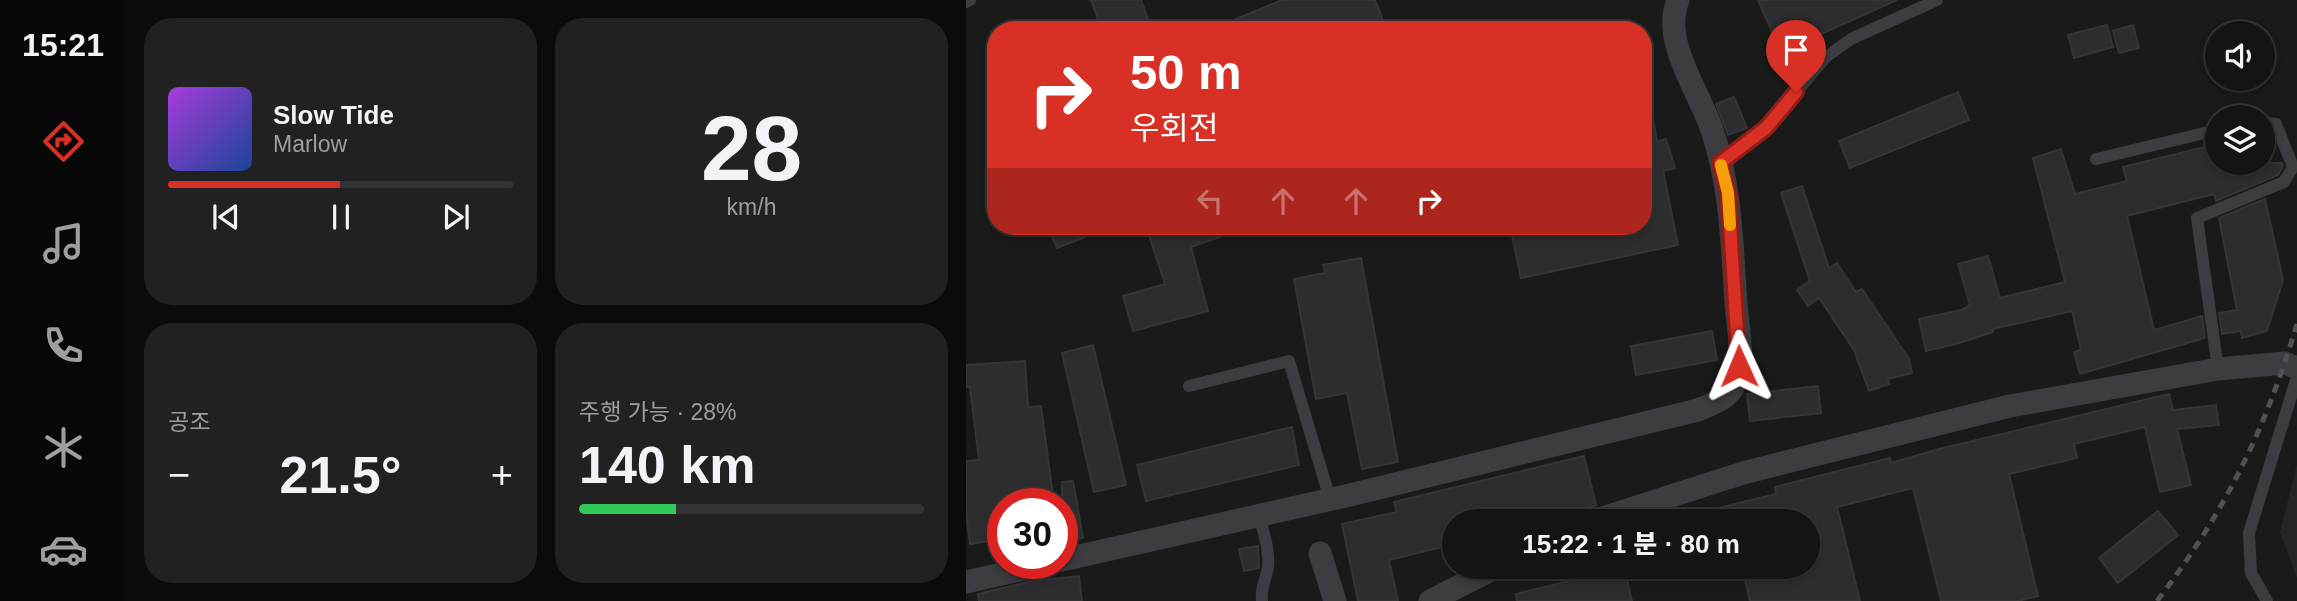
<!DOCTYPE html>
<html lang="ko">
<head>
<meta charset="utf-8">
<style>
	body { margin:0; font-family:Helvetica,"Noto Sans KR",sans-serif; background:#212122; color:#f1f3f6; height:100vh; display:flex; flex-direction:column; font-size:26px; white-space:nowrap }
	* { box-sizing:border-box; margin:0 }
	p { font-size:23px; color:#9d9ea0 }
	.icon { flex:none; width:38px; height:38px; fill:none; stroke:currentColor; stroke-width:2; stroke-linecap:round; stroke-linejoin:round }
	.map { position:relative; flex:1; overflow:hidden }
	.drawer { display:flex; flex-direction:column; gap:18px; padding:18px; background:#0b0b0b; width:840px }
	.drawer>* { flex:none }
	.hud { position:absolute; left:21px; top:21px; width:665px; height:214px; border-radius:28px; box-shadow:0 4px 10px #0003,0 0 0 2px #333334; background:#d93025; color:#fff; overflow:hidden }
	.buttons { position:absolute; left:1239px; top:21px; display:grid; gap:14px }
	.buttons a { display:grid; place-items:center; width:70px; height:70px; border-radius:50%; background:#141414; box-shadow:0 4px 10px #0003,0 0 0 2px #333334; font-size:35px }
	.speed { position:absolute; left:21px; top:488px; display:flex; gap:14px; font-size:35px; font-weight:700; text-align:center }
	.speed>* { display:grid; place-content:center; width:91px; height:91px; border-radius:50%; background:#141414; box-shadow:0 4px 10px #0003,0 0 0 2px #333334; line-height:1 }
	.speed .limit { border:10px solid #d22; background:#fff; color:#111 }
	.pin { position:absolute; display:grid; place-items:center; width:60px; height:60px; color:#fff; margin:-72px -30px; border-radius:50% 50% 50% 0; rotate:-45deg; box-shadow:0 0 7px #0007 }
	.pin .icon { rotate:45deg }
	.me { position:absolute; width:77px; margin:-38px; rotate:359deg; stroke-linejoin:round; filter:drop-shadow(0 0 5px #0008) }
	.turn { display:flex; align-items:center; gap:24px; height:147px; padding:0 28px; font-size:32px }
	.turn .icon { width:91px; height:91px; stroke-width:2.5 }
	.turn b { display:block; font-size:49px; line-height:60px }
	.lanes { display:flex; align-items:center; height:66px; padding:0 28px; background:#0003; justify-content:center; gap:35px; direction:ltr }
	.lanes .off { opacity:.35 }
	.big { font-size:52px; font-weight:800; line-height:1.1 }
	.drawer .widget { flex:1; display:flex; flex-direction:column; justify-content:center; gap:10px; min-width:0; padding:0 24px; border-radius:28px; background:#212122 }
	.drawer .dial { align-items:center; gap:0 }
	.dial b { font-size:91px; line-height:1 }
	.song { display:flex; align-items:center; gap:21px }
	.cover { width:84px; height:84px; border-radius:10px; background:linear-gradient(135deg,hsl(280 70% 55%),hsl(220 70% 35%)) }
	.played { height:7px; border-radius:4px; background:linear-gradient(90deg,#d93025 50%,#333334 50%) }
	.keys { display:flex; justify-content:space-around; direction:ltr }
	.heat { display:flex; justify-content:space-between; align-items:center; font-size:38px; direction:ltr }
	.charge { height:10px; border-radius:5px; background:linear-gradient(90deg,#34c759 28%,#333334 0) }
	.drawer .tiles { flex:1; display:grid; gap:18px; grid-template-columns:repeat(2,1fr) }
	.trip { position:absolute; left:476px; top:509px; width:378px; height:70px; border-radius:35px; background:#141414; box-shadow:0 4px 10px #0003,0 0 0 2px #333334; font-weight:800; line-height:70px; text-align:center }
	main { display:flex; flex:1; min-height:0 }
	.dock { display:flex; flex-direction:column; width:126px; justify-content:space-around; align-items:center; background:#080808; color:#9d9ea0 }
	.dock .icon { width:49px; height:49px }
	.dock .current { color:#d93025 }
	.dock b { font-size:32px; color:#f1f3f6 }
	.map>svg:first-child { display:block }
	.built { fill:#262628 }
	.building { fill:#2d2d2f; stroke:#343537; stroke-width:2 }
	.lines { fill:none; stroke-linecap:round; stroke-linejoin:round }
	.service { stroke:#3b3d40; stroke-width:12 }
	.minor { stroke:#3b3d40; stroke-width:23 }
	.rail { stroke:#4e5155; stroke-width:5; stroke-dasharray:9 7; stroke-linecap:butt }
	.route-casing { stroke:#8d1f18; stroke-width:18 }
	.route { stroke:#d93025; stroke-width:12 }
	.slow { stroke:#f59e0b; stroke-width:12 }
</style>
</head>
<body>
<main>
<nav class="dock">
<b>15:21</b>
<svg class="icon current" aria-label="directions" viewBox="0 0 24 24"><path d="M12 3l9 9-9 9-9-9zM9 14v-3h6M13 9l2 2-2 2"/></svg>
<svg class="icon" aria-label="music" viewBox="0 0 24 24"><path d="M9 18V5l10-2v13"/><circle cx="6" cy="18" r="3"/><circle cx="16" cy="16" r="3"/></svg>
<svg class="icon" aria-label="phone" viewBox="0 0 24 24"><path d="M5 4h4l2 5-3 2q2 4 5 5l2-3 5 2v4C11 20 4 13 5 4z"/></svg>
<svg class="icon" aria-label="climate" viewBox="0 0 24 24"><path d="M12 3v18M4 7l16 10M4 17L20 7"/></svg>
<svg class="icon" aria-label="car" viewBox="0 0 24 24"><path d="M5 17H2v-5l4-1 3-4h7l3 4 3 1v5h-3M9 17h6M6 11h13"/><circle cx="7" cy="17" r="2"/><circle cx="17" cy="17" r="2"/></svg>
</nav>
<section class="drawer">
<div class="tiles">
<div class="widget">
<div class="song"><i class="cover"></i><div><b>Slow Tide</b><p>Marlow</p></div></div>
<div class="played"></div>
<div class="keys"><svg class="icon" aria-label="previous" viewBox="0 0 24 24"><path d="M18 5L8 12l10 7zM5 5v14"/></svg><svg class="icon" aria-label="pause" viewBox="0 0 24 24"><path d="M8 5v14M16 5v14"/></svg><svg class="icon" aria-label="next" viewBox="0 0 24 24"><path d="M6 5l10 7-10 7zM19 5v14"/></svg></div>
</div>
<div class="widget dial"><b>28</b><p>km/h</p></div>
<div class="widget"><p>공조</p>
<div class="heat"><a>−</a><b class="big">21.5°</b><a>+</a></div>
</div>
<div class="widget"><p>주행 가능 · 28%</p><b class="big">140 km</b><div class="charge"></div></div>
</div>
</section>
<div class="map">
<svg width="1331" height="601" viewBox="0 0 1331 601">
	<rect width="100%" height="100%" fill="#1a1a1b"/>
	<polygon class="built" points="1331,464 1331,578 1314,532"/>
	<g class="building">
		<polygon points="125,0 175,0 186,30 136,30"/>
		<polygon points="316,0 409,0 421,30 244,30"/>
		<polygon points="792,0 931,0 815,52"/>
		<polygon points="1141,25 1147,47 1108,58 1102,35"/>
		<polygon points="1167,25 1173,48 1153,53 1147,31"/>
		<polygon points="992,92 1003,120 884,168 873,141"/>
		<polygon points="768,97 781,128 762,135 750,104"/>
		<polygon points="687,118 691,142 700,139 709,168 697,171 712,245 555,278 544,226 677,226 677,119"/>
		<polygon points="1251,144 1251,163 1316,163 1317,166 1312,175 1250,201 1248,194 1161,216 1188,330 1236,316 1239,338 1114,374 1108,352 1115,350 1106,311 1027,329 1027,332 990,344 960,351 953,319 995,310 1004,305 992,264 1022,256 1034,298 1099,282 1067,158 1095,149 1109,194 1161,181 1157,167"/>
		<polygon points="836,186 863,268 871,263 890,292 896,289 943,359 946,373 922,379 923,384 903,391 888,350 853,298 842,306 831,290 844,281 815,193"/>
		<polygon points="1299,199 1317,280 1301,331 1276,338 1275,331 1256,334 1253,313 1271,310 1253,218"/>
		<polygon points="81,226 145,226 145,227 91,248"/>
		<polygon points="201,226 277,226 277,229 225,247 242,311 167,331 157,296 199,284 182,232"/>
		<polygon points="395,258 432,462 396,469 381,393 350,399 328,279 359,273 357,265"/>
		<polygon points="746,331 751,360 670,375 665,346"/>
		<polygon points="127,345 160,485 128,492 96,353"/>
		<polygon points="59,361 62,407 75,406 88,504 37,504 37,539 4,544 0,513 0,461 13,460 4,387 0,387 0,365"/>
		<polygon points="852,386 855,413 784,421 781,394"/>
		<polygon points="1203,394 1207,410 1250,405 1253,425 1211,429 1225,485 1194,492 1179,427 1108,444 1111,458 1043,474 1072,596 1052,601 975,601 947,488 871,507 894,601 784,601 776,567 842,567 842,522 728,522 728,514 810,494 809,487 924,458 925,463 973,449"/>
		<polygon points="326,427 333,465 180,501 171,465"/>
		<polygon points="618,456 630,505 579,522 488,522 488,544 423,560 432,601 392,601 376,524 431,512 428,502"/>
		<polygon points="107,481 117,538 96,541 96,482"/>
		<polygon points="1192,511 1212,535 1152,583 1133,558"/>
		<polygon points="292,546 293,568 278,571 273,549"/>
		<polygon points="619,567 658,567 666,601 551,601 550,594 603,581 601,572"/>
		<polygon points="113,576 116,601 13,601 12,594 66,581"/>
	</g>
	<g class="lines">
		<g class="service">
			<polyline points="0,2 4,0"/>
			<polyline points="1130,159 1251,130"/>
			<polyline points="754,163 800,128 860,57 885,39 971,0"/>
			<polyline points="1252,369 1231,218 1318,182 1327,167 1310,124 1297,123"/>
			<polyline points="223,386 323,361 364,499"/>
			<path d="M 293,515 C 297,532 304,550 302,567 C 300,581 294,587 296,601"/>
			<polyline points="1301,601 1285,573 1283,533 1331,377"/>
		</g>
		<g class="minor">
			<polyline points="624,522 777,473 1044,406 1252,369 1319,363 1331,368"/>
			<polyline points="354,553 369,601"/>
			<path d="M 96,560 L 384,495 L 732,410 C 746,404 763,399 769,383 C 779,360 772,328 770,304 C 766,245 765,186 746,130 C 733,91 695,41 712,0"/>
			<polyline points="0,582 80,564"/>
			<polyline points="464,601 531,567"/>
		</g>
		<path class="rail" d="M 1191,601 C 1259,512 1299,431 1331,324"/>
	</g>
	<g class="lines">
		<g class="route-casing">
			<polyline id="route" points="773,366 762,193 754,163 800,128 830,92"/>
		</g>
		<use href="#route" class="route"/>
		<polyline class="slow" points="755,165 762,193 764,225"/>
	</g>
</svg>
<div class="buttons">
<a><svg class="icon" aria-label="sound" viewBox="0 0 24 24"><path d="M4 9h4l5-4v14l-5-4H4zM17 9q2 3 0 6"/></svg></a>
<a><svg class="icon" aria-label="layers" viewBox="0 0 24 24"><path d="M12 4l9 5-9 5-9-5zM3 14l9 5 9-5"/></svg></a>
</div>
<div class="speed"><div class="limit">30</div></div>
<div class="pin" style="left:830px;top:92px;background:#d93025"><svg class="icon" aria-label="arrive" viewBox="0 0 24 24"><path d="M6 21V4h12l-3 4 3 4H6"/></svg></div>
<svg class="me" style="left:773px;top:366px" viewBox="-20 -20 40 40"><path d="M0-17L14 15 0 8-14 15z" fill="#d93025" stroke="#fff" stroke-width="4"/></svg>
<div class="trip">15:22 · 1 분 · 80 m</div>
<div class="hud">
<div class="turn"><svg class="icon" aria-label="right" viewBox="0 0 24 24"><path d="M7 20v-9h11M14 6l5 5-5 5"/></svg><div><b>50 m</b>우회전</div></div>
<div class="lanes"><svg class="icon off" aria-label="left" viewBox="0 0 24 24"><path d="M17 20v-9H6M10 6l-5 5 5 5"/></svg><svg class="icon off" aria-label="ahead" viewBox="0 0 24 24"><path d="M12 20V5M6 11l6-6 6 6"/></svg><svg class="icon off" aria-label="ahead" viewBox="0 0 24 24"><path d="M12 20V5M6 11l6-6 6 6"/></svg><svg class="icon" aria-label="right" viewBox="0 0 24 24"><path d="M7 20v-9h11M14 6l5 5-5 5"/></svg></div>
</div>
</div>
</main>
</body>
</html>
